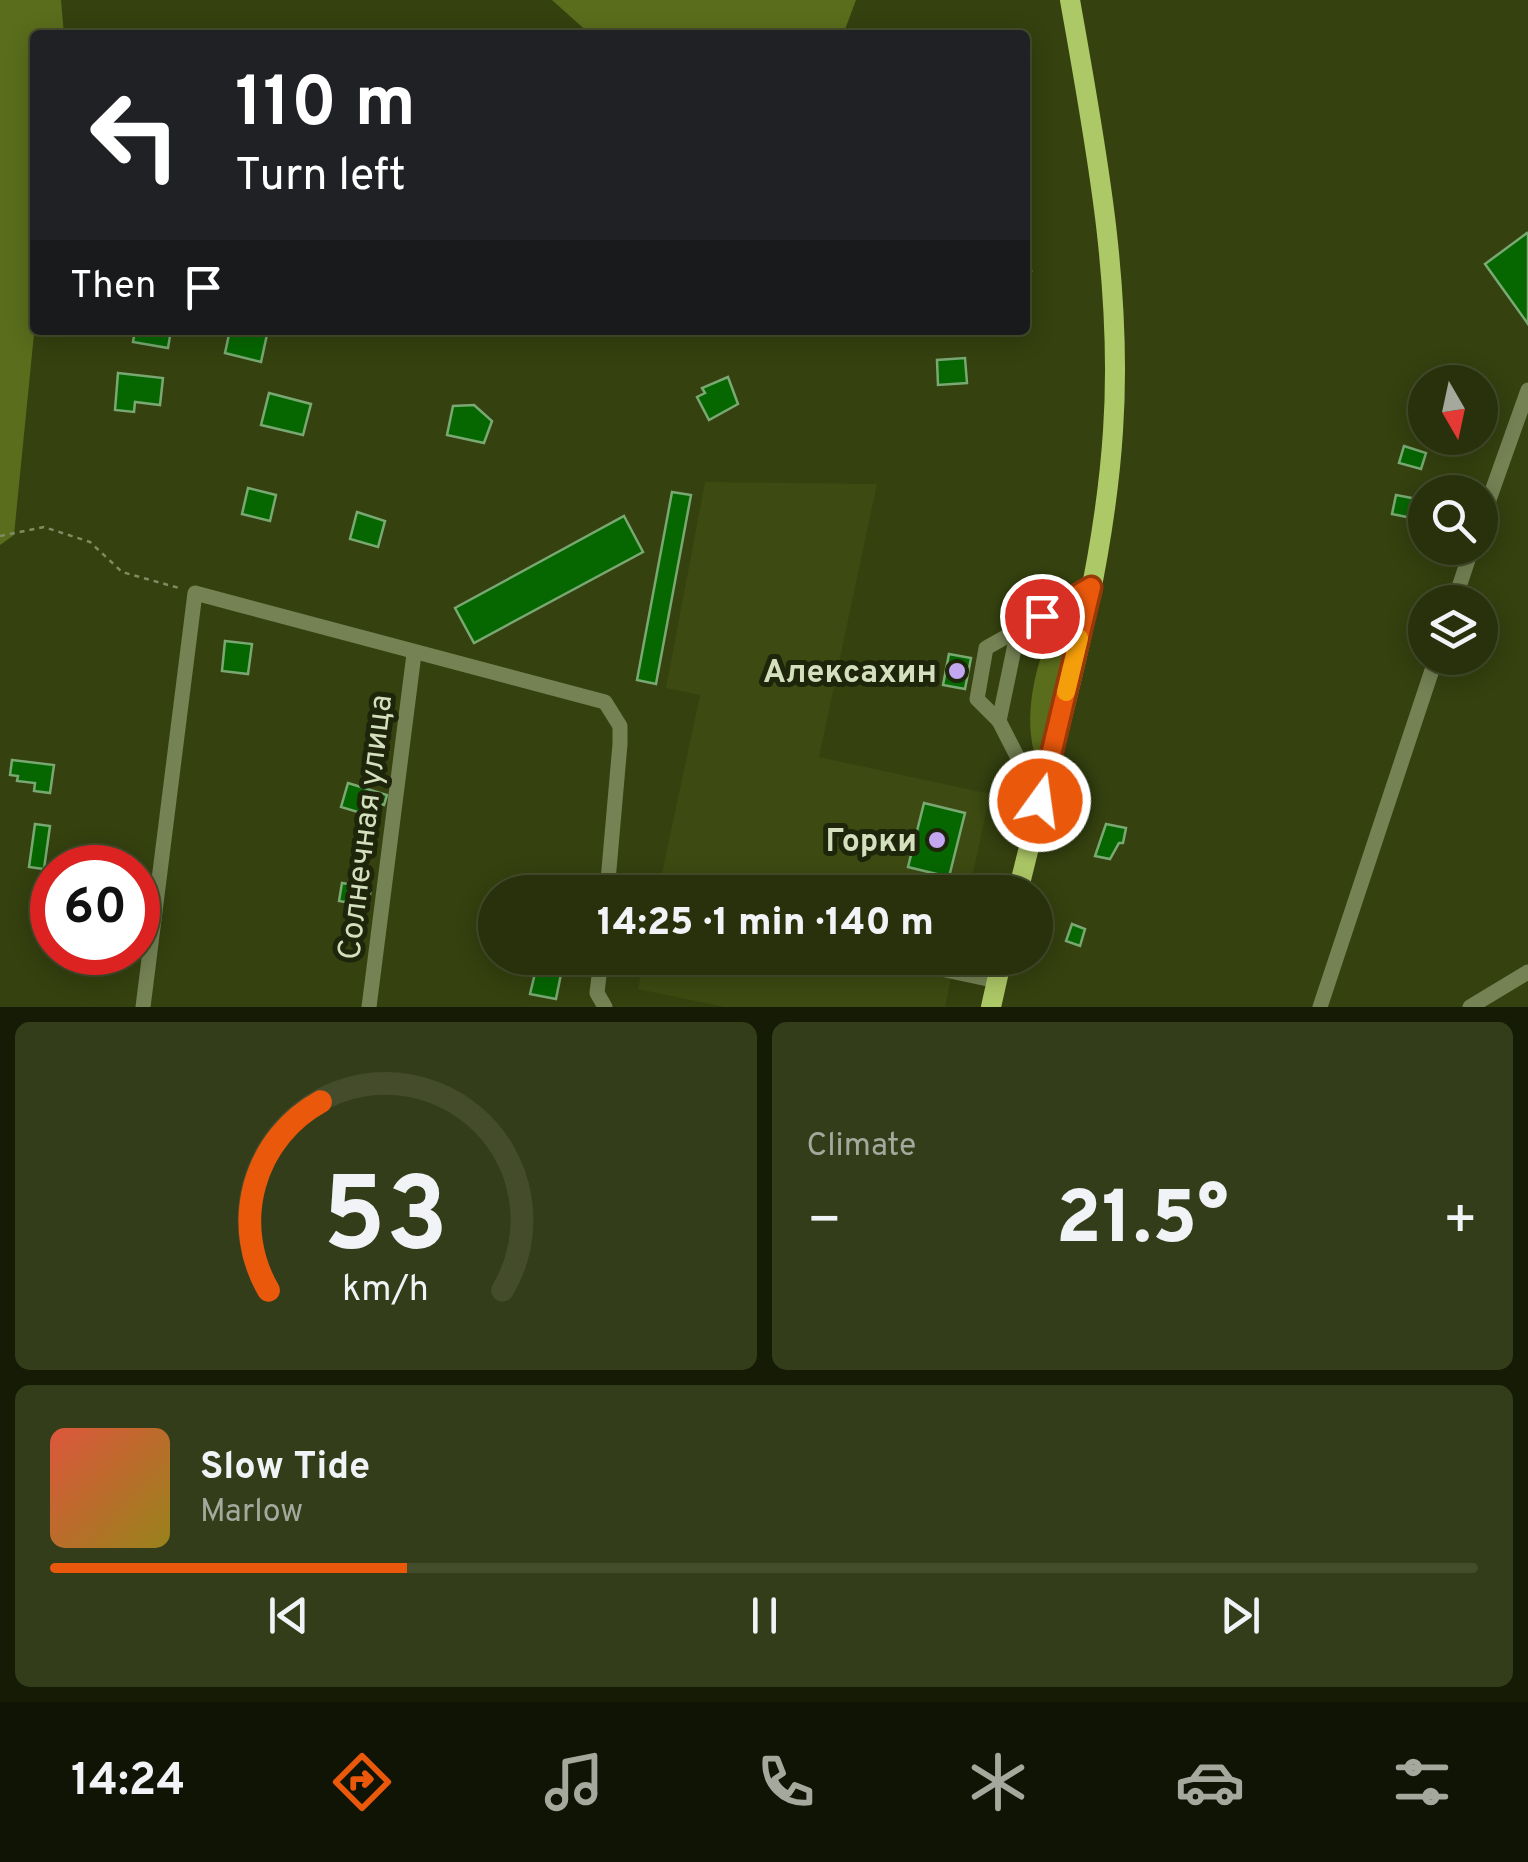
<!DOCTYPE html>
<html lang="en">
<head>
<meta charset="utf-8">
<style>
	body { margin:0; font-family:Overpass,sans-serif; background:#343d19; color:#f1f3f6; height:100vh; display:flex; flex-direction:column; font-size:38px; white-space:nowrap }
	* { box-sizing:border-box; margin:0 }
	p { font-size:32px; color:#a5a99d }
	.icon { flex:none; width:55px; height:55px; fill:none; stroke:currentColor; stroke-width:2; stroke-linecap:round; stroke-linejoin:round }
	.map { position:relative; height:1007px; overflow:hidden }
	.drawer { display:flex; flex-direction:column; gap:15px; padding:15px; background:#161b06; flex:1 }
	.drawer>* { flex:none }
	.hud { position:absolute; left:30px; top:30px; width:1000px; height:305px; border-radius:10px; box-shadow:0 5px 25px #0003,0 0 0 2px #444c2c; background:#202124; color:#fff; overflow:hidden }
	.needle { width:65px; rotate:171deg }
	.fabs { position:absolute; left:1408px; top:365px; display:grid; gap:20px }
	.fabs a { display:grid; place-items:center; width:90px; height:90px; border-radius:50%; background:#28310b; box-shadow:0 5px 25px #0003,0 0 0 2px #444c2c; font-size:50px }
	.speed { position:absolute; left:30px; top:845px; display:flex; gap:20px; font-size:50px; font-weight:700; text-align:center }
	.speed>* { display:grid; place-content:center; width:130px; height:130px; border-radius:50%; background:#28310b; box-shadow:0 5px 25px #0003,0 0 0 2px #444c2c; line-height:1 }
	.speed .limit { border:15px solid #d22; background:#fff; color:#111 }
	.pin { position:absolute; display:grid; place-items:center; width:85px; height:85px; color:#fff; margin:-42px; border:5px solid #fff; border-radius:50%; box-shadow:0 2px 10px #0007 }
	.me { position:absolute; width:110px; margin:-55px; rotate:14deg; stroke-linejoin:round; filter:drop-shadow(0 0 8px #0008) }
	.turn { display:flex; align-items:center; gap:35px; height:210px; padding:0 40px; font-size:45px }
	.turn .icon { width:130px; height:130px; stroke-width:2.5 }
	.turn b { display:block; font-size:70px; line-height:85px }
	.then { display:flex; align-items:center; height:95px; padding:0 40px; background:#0003; gap:20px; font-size:38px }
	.big { font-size:75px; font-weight:800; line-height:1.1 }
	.drawer .tile { flex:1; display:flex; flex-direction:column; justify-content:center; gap:15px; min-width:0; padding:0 35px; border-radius:15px; background:#343d19 }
	.drawer .dial { align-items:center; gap:0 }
	.dial svg { height:260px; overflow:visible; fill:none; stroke:#444c2c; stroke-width:7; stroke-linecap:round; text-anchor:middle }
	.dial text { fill:#f1f3f6; stroke:none }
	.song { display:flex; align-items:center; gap:30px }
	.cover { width:120px; height:120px; border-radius:15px; background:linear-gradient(135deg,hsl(10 70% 55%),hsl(50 70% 35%)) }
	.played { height:10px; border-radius:5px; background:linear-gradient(90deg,#ea580c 25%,#444c2c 25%) }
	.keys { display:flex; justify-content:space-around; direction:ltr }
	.heat { display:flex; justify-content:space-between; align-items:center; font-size:55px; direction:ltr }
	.drawer .tiles { flex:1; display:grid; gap:15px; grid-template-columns:1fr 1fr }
	.tile:last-child { grid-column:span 2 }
	.trip { position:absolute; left:478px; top:875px; width:575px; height:100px; border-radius:50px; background:#28310b; box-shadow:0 5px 25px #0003,0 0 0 2px #444c2c; font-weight:800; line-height:100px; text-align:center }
	.menu { display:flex; height:160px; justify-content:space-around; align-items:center; background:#101404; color:#a5a99d }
	.menu .icon { width:70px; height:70px }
	.menu .current { color:#ea580c }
	.menu b { font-size:45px; color:#f1f3f6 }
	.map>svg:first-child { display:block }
	.built { fill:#3d4a11 }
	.green { fill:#5a6d1c }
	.building { fill:#066700; stroke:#79a873; stroke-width:2.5 }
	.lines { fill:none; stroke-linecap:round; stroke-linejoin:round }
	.path { stroke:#808b61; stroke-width:2.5; stroke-dasharray:5 5; stroke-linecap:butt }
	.minor { stroke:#758254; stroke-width:15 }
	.major { stroke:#adc866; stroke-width:20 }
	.route-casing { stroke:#983908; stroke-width:25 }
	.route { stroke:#ea580c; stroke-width:18 }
	.slow { stroke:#f59e0b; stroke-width:18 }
	.poi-dot { fill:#c4a7f1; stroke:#1e250a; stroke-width:4 }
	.labels { text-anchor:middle; stroke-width:10; stroke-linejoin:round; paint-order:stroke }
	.poi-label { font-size:32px; font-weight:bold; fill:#d4dfbe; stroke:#1e250a; text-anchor:end }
	.street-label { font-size:32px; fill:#d4dfbe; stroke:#1e250a }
</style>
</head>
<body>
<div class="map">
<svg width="1528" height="1007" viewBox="0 0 1528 1007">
	<rect width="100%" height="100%" fill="#35410f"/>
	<g class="built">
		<polygon points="705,482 877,484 819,757 990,794 969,892 658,892 700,695 666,688"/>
		<polygon points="644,958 955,958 945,1007 724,1007 638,989"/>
	</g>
	<g class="green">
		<polygon points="0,0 61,0 64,35 35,35 35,324 14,535 0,545"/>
		<polygon points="552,0 856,0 843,35 591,35"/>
		<path d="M 1074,614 L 1041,755 L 1034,752 C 1023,711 1037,650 1061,616 Z"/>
	</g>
	<g class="building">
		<polygon points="1025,227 1031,271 1025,272"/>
		<polygon points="1527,233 1528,234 1528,324 1485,264"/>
		<polygon points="135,330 171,330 168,348 133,342"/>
		<polygon points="230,330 268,330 261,362 225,353"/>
		<polygon points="965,358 967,383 938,385 937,360"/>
		<polygon points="118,373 163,378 160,405 135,402 134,412 115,410"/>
		<polygon points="728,377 738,404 709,420 697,397 705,393 702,388"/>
		<polygon points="269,393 311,404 303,435 261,425"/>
		<polygon points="474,405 492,421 484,443 447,435 453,406"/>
		<polygon points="1404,446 1426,453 1421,469 1399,463"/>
		<polygon points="248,488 276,495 270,521 242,514"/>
		<polygon points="672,492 691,495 656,684 637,680"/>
		<polygon points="1418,492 1425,493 1425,527 1411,524 1412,518 1392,514 1396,495 1417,499"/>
		<polygon points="357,512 385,521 378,547 350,539"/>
		<polygon points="624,516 643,552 474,643 455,608"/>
		<polygon points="225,641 252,644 248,674 222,671"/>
		<polygon points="949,654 971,658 965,689 943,685"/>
		<polygon points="12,760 54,765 50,793 34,791 35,783 17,781 18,776 10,775"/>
		<polygon points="348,783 387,795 384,805 378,803 374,817 341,807"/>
		<polygon points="924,803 965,813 949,877 908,867"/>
		<polygon points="35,824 50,826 44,869 29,867"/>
		<polygon points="1106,824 1126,828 1123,843 1119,843 1110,859 1095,856"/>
		<polygon points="342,883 371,888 368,906 339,901"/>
		<polygon points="1072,924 1085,929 1080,946 1066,941"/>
		<polygon points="621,958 638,958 636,970 620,967"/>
		<polygon points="536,969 561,974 556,999 530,994"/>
	</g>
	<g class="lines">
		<polyline class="path" points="0,536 44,527 90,542 122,572 179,588"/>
		<g class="minor">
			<polyline points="1480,525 1528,390"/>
			<polyline points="1454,602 1472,548"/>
			<polyline points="999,721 977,699 986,648 1018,630"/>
			<polyline points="1040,801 999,721 1018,630 1091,587"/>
			<polyline points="601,958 597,993 605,1007"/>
			<polyline points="889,958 997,981"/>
			<polyline points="143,1007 195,593 605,702 620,726 620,744 607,892"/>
			<polyline points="369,1007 414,654"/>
			<polyline points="1320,1007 1436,658"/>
			<polyline points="1470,1007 1528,972"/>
		</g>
		<g class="major">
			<path d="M 1018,892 C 1054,741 1103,587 1113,431 C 1123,285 1095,142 1070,0"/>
			<polyline points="991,1007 1002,958"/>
		</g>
	</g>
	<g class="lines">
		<g class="route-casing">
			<polyline id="route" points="1040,801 1091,587 1042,616"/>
		</g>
		<use href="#route" class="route"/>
		<polyline class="slow" points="1066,692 1079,638"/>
	</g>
	<g class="poi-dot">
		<circle cx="957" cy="671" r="10"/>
		<circle cx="937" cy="840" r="10"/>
	</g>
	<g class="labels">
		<g class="poi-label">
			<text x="937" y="682">Алексахин</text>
			<text x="917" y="851">Горки</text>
		</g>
		<g class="street-label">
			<text transform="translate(364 827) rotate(-83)" y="11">Солнечная улица</text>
		</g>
	</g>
</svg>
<div class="fabs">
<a><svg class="needle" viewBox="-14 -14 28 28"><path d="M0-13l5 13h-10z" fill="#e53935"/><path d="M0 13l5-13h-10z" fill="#a5a99d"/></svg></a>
<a><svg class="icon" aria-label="search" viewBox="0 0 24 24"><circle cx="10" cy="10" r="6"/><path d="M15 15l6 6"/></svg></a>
<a><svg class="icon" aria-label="layers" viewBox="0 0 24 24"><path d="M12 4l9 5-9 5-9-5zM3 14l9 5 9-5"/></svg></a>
</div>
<div class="speed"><div class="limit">60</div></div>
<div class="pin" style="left:1042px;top:616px;background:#d93025"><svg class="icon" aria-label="arrive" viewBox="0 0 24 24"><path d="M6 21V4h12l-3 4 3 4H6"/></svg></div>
<svg class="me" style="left:1040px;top:801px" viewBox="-20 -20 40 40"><circle r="17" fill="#ea580c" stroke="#fff" stroke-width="3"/><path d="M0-11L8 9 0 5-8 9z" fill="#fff"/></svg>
<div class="trip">14:25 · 1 min · 140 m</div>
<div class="hud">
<div class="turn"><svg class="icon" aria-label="left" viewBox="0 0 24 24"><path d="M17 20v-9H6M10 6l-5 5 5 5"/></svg><div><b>110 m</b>Turn left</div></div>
<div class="then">Then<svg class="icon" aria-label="arrive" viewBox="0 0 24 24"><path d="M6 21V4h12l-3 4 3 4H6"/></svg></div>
</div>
</div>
<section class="drawer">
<div class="tiles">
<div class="tile dial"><svg viewBox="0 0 100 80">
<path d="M14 69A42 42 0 1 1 86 69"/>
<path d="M14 69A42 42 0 0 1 30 11" stroke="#ea580c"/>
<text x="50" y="56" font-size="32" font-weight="700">53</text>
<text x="50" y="72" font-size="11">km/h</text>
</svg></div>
<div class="tile"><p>Climate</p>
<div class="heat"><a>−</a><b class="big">21.5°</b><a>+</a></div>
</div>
<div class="tile">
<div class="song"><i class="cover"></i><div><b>Slow Tide</b><p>Marlow</p></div></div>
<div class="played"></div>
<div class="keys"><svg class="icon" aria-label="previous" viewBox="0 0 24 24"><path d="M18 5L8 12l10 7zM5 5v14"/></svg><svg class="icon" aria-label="pause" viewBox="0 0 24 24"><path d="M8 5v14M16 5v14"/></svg><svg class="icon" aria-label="next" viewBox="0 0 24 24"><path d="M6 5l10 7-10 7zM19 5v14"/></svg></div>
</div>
</div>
</section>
<nav class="menu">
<b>14:24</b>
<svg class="icon current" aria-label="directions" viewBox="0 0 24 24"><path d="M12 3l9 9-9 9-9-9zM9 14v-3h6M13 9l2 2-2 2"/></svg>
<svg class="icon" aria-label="music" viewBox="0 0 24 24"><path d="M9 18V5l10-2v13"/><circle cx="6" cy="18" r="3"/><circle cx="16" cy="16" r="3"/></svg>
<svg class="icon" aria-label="phone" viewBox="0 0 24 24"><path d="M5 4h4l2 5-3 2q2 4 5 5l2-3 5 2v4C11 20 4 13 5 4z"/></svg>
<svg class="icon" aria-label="climate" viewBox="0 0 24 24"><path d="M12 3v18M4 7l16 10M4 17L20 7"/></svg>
<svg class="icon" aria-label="car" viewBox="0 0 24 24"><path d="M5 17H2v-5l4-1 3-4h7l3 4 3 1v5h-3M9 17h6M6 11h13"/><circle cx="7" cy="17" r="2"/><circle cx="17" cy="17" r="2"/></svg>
<svg class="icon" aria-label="filters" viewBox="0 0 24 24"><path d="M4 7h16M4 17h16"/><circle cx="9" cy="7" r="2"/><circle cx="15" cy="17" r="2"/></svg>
</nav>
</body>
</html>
